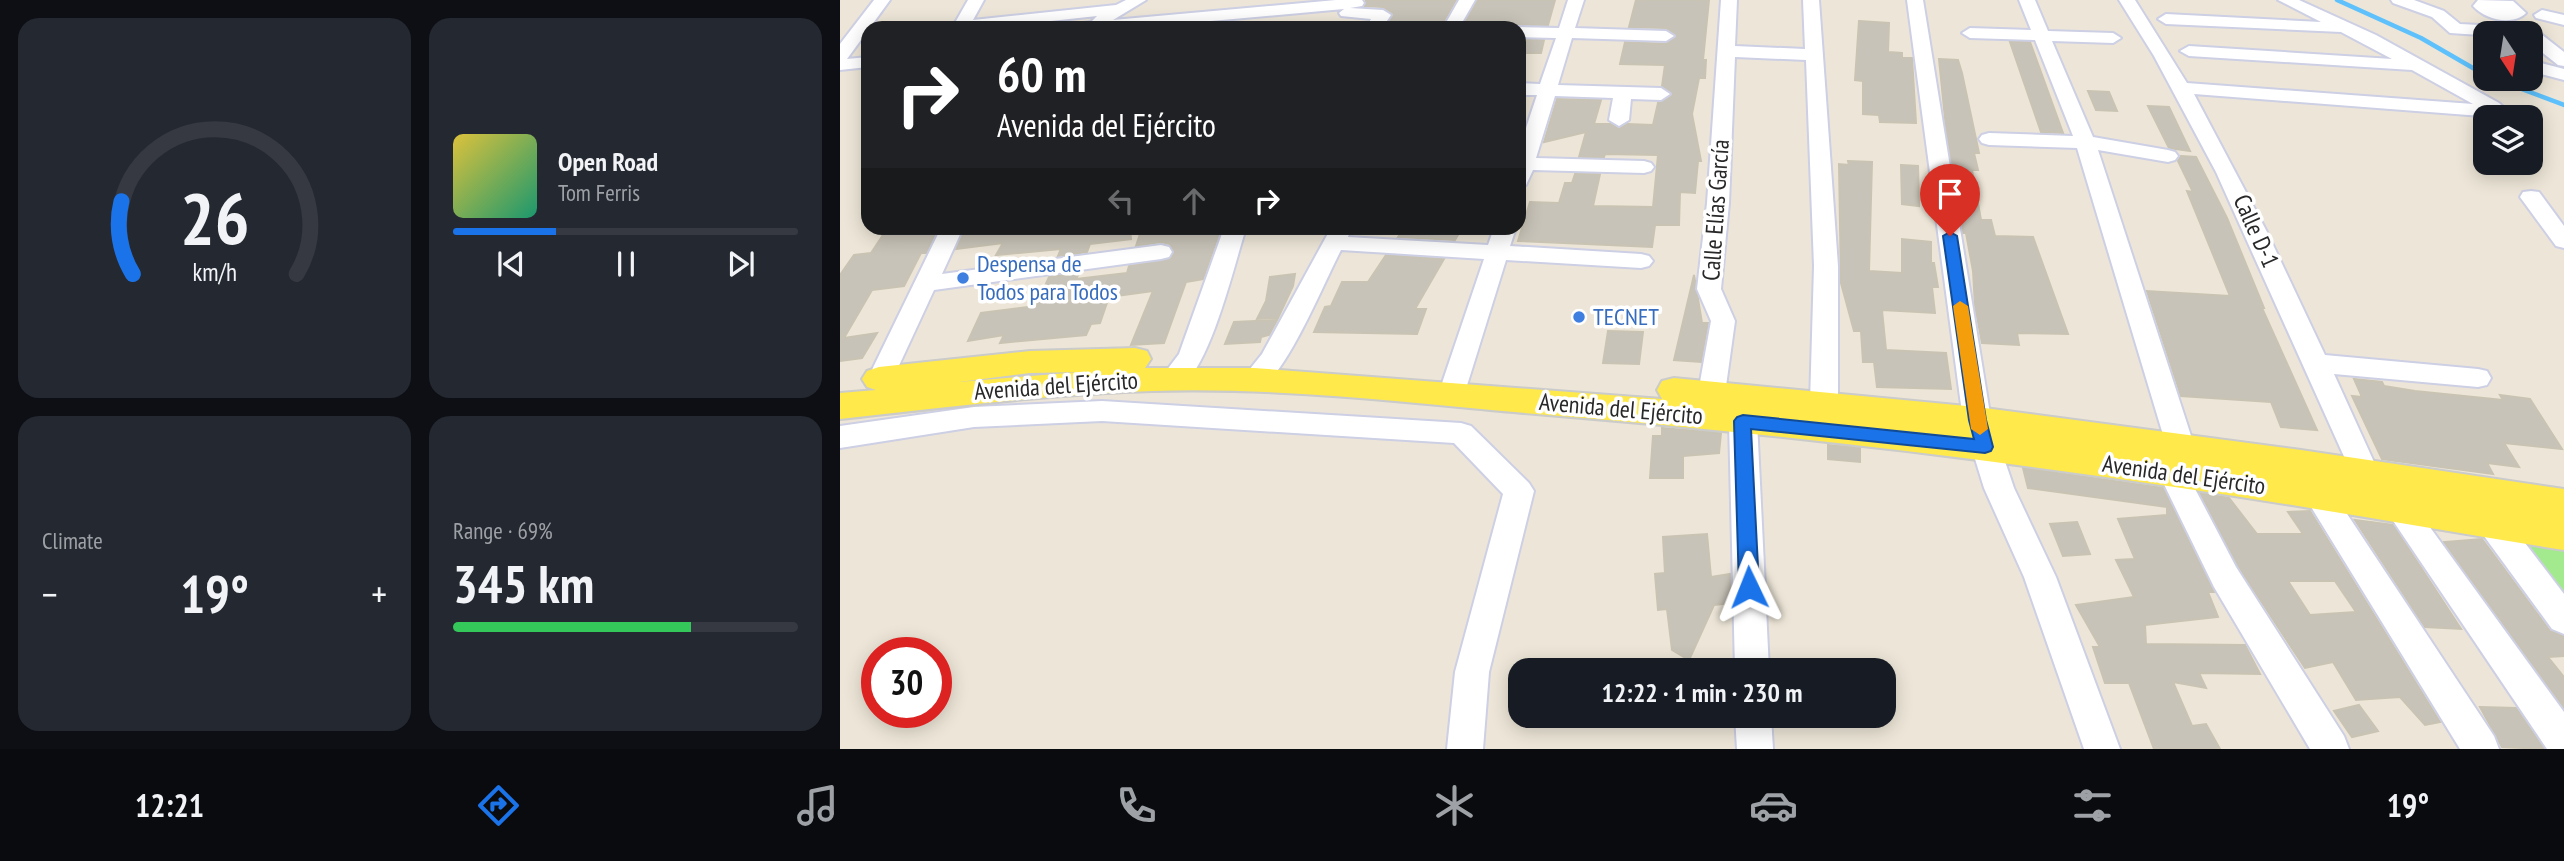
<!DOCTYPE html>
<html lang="en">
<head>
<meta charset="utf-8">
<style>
	body { margin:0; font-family:"PT Sans Narrow",sans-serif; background:#242831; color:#f1f3f6; height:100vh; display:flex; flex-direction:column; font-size:26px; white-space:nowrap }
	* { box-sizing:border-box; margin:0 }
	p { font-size:23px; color:#9ea1a6 }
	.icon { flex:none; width:38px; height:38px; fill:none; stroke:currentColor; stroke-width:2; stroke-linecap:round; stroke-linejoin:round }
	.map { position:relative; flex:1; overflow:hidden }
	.drawer { display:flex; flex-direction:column; gap:18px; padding:18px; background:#0d0f14; width:840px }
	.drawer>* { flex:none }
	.guide { position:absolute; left:21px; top:21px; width:665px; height:214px; border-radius:21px; box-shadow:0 4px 18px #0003; background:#202124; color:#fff; overflow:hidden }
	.needle { width:46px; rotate:168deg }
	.controls { position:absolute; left:1633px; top:21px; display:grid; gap:14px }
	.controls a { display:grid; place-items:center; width:70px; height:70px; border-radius:14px; background:#171b24; box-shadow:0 4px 18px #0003; font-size:35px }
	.speed { position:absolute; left:21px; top:637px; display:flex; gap:14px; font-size:35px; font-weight:700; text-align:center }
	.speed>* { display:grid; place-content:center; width:91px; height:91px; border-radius:50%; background:#171b24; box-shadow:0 4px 18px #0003; line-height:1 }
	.speed .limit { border:10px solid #d22; background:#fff; color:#111 }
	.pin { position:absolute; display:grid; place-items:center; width:60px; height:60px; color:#fff; margin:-72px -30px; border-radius:50% 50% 50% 0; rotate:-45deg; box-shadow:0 0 7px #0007 }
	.pin .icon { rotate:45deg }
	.me { position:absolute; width:77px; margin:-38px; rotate:358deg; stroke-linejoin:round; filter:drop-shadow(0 0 5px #0008) }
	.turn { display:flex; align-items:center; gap:24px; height:147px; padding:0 21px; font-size:32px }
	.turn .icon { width:91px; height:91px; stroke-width:2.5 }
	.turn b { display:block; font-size:49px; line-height:60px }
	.lanes { display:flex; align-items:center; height:66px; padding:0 21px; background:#0003; justify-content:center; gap:35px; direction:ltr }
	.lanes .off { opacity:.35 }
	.big { font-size:52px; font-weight:700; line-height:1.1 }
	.drawer .tile { flex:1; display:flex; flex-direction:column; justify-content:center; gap:10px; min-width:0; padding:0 24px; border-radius:21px; background:#242831 }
	.drawer .dial { align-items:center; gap:0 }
	.dial svg { height:182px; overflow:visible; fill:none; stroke:#363941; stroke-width:7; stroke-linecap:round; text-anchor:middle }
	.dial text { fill:#f1f3f6; stroke:none }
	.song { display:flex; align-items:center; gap:21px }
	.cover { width:84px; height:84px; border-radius:10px; background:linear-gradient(135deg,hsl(50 70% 55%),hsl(160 70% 35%)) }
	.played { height:7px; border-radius:4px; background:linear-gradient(90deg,#1a73e8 30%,#363941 30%) }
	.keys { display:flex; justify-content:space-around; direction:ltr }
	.heat { display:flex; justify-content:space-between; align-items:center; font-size:38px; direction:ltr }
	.charge { height:10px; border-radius:5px; background:linear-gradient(90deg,#34c759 69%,#363941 0) }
	.drawer .tiles { flex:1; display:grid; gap:18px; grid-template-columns:repeat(2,1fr) }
	.trip { position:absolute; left:668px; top:658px; width:388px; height:70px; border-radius:21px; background:#171b24; box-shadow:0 4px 18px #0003; font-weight:700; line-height:70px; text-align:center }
	.tabs { display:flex; height:112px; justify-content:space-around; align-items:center; background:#090b0e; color:#9ea1a6 }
	.tabs .icon { width:49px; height:49px }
	.tabs .current { color:#1a73e8 }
	.tabs b { font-size:32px; color:#f1f3f6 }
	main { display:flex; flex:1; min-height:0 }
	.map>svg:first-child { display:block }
	.green { fill:#a3ea8e }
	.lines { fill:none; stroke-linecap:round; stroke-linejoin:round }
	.stream { stroke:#5ec1fc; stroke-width:4.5 }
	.building { fill:#c8c3b8; stroke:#c8c3b2; stroke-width:2; fill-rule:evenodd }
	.minor-casing { stroke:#cdcfe4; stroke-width:4 }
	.major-casing { stroke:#cbcbcb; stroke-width:4 }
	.minor { fill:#fff; fill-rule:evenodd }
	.major { fill:#ffe94b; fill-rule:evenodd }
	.route { fill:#1a73e8; stroke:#114b97; stroke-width:2 }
	.slow { fill:#f59e0b }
	.shop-dot { fill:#3f7fe0; stroke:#fff; stroke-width:2.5 }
	.labels { text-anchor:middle; stroke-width:7; stroke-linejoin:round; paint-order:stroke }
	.street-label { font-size:24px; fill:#282828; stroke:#fff }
	.shop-label { font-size:24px; fill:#366cbe; stroke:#fff; text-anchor:start }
</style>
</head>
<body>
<main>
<section class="drawer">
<div class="tiles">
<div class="tile dial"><svg viewBox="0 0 100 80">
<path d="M14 69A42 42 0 1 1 86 69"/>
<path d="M14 69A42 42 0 0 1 9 37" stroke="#1a73e8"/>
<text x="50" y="56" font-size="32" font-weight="700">26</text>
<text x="50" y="72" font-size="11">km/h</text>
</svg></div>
<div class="tile">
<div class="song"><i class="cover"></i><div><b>Open Road</b><p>Tom Ferris</p></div></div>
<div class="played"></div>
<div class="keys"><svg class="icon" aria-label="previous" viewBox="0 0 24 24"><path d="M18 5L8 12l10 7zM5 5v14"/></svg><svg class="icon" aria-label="pause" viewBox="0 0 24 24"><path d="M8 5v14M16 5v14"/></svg><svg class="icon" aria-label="next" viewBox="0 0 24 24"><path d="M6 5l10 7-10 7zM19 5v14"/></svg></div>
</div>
<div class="tile"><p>Climate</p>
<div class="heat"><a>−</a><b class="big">19°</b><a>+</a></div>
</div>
<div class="tile"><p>Range · 69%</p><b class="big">345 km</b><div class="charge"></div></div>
</div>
</section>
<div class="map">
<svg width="1724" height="749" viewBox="0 0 1724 749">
	<rect width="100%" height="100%" fill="#ede6d8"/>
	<polygon class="green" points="1686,546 1724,547 1724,600"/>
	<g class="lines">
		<g class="stream">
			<polyline points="1497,0 1581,38 1645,75"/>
			<polyline points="1655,79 1724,105"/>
		</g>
	</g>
	<g class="building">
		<polygon points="526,0 616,0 601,26 594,28 545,28 554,14 543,7 525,6"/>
		<polygon points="638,0 715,0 708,25 622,27"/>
		<polygon points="796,0 869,0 863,60 866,60 865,78 859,78 852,114 861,161 858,161 855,193 840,192 839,225 815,225 812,247 678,241 690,202 719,203 725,183 732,183 735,174 760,174 753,206 813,207 818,155 765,154 764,157 739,157 746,132 704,142 717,99 761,100 754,124 771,124 778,128 787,124 813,125 818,103 832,95 822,86 825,65 780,64 785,42 826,44 836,35 826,28 789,27"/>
		<polygon points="1019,21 1049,23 1048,52 1062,53 1062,58 1072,58 1076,123 1040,122 1039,115 1023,114 1023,81 1015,80"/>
		<polygon points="679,40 704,40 701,53 683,53 686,42"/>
		<polygon points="1170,42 1190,42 1223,133 1201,132"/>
		<polygon points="1099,59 1118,60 1122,73 1139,153 1134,153 1138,170 1132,170 1141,220 1151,220 1155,236 1193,237 1228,334 1177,333 1179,345 1142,343 1135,306 1133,271 1126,233 1123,233 1106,128"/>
		<polygon points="1248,91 1269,92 1277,111 1256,110"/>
		<polygon points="1308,106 1329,107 1350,151 1329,148"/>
		<polygon points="1341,156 1356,157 1387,218 1424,308 1422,308 1477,430 1441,427 1431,402 1341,396 1307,291 1390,296 1347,191 1353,192 1338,161"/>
		<polygon points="1008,161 1032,162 1029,271 1062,273 1062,239 1091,242 1091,263 1094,263 1098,287 1092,287 1095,313 1042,310 1046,350 1106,353 1111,389 1037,387 1034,362 1023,362 1021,331 1014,331 1001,283 999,164 1009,165"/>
		<polygon points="1061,165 1078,166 1079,206 1062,204"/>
		<polygon points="82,228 98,228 86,253 81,253 64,286 32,290 4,338 37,333 22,358 0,361 0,275 14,255 31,253 45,232"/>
		<polygon points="126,228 290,228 291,239 250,244 247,252 218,256 221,249 156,255 163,243 116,249"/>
		<polygon points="302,228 381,228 363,279 346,282 324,343 291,345 313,291 269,297 260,323 251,324 246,335 160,343 164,335 128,341 141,313 196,306 209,277 239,273 236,279 287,273 289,266 331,258 334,251 330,244 321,242 296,246"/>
		<polygon points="564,228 622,228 615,240 558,237"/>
		<polygon points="546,255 604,259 575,309 586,309 577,334 474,332 485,307 491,306 502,282 528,282"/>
		<polygon points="455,274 453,286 438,318 417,319 426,301 430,277"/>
		<polygon points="854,275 862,323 868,323 861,362 834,360"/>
		<polygon points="437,320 429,335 421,337 420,342 385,344 394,322"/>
		<polygon points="768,331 803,332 799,364 763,363"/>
		<polygon points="1514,379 1542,382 1544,386 1575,391 1663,400 1660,395 1690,399 1722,449 1664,443 1679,467 1647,463 1653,474 1542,459 1512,396 1522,397"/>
		<polygon points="822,428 881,433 879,453 843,456 843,478 810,478 813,436 822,436"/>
		<polygon points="988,445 1020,448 1020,462 988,459"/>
		<polygon points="1183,468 1323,488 1374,592 1368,592 1378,617 1305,625 1306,644 1405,645 1420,674 1359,673 1366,688 1333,682 1352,726 1366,724 1380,749 1314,749 1289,683 1265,683 1253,647 1260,647 1236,605 1294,597 1276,560 1295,559 1278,519 1327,515 1327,507 1188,488"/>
		<path d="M 1360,493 L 1389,498 L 1417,534 L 1463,534 L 1448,512 L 1470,511 L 1600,722 L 1585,725 L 1560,697 L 1516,700 L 1493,662 L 1465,668 L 1398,566 ZM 1448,581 L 1495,581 L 1516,612 L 1470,615 Z"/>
		<polygon points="1515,520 1553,525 1621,629 1585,627"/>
		<polygon points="1237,522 1250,554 1223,556 1210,524"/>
		<polygon points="867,534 871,577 890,574 891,603 874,605 849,660 832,650 827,609 818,610 815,574 825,573 823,537"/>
		<polygon points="1642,539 1710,631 1724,636 1724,656 1708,657 1724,677 1724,708 1604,542"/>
		<polygon points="1519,705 1538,731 1512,737 1494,711"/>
		<polygon points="1640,707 1676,708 1704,749 1662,747"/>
	</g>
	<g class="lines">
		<g class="minor-casing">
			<g id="minor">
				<polygon points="34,0 50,0 7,59 28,57 28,67 0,70 0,44"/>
				<polygon points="128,0 144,0 133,20 276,5 286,0 306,0 273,20 496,0 522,0 524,3 522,6 510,8 543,10 551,15 542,28 525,28 531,19 501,16 499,13 504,9 293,28 241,28 243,23 251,22 257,16 147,28 112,28"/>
				<polygon points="619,0 635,0 619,28 603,28"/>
				<polygon points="728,0 744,0 735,28 826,31 834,36 826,41 732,38 718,85 821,88 830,94 821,100 791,99 789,120 779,126 769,120 773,98 715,96 696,158 804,161 811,163 814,167 811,171 804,173 693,170 686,185 679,187 679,149 697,95 679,95 679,83 700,84 716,38 679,37 679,28 675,28 679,27 719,28"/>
				<polygon points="881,0 897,0 895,46 965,49 963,0 979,0 998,266 998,403 994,410 984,413 974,410 970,403 974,266 966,60 895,57 889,203 881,289 895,321 882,415 878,422 868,425 858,422 854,415 871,321 857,289 867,203"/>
				<polygon points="1067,0 1083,0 1151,420 1174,488 1216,577 1280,749 1244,749 1184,577 1144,488 1123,420"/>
				<polygon points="1179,0 1195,0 1208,31 1273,33 1281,38 1273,43 1212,41 1253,137 1328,150 1335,152 1338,156 1335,160 1328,162 1258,150 1355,448 1351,456 1341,459 1331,456 1327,448 1237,148 1149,145 1142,143 1139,139 1142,135 1149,133 1233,136 1195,40 1130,38 1122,33 1130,28 1191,30"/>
				<polygon points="1279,0 1295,0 1347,83 1633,104 1572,70 1349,56 1340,51 1349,46 1552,59 1501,32 1326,24 1318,19 1326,14 1481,22 1438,0 1459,0 1536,35 1659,103 1669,112 1667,116 1654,117 1354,94 1427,232 1485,355 1638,369 1647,371 1651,378 1647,385 1638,387 1494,374 1539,473 1535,481 1525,484 1515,481 1376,172 1314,56"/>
				<polygon points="1551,0 1574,0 1604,11 1620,24 1640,25 1648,30 1640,35 1610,33 1592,17 1553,3"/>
				<path d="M 1638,0 L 1673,1 L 1686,13 C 1673,26 1645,20 1633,6 Z"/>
				<polygon points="1702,10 1724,15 1724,25 1696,18 1694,15"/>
				<polygon points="1690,29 1696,30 1724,52 1724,66 1718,65 1690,43 1690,33 1682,33"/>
				<polygon points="1690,60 1724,69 1724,80 1690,71"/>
				<polygon points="1691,191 1699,192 1724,226 1724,248 1716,246 1680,197 1683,192"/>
				<polygon points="101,228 123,228 102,274 321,245 329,247 332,252 329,257 321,259 94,290 50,385 41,387 32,385 28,378"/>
				<path d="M 384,228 L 406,228 C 394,266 372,359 344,384 C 338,389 331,388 324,386 L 320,379 L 339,354 Z"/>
				<path d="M 491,228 L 511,228 L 508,237 L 648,245 L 654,228 L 676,228 L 670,246 L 801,254 L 809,256 L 813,261 L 809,266 L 801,268 L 666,260 L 624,395 L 620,402 L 611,405 L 602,402 L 598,395 L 644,259 L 501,250 C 483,285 452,361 425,385 C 419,390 412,389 405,387 L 401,380 L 422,354 Z"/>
				<polygon points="262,401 621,423 631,426 689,483 694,491 649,672 643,749 607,749 615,672 663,494 614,443 262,421 134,427 0,448 0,426 134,407"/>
				<polygon points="903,411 913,414 917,421 929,670 895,670 889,421 893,414"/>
				<polygon points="1332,461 1342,464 1396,567 1504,736 1509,749 1470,749 1374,587 1318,472 1322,464"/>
				<polygon points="1470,470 1480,473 1654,736 1659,749 1620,749 1460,489 1455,481 1460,473"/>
				<polygon points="1553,486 1563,490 1724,712 1724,749 1707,749 1543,506 1538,498 1543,490"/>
				<polygon points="1652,511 1663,514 1724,594 1724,634 1712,629 1641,532 1637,523 1641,514"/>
				<polygon points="895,716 931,716 933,749 897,749"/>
			</g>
		</g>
		<g class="major-casing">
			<path id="major" d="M 295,348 L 307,351 L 311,359 L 305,368 L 414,368 L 822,399 L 817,390 L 822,381 L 834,378 L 1137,407 L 1461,450 L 1724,489 L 1724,550 C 1592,529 1460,505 1328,486 C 1118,455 907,431 696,414 C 569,403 440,387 313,391 C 208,394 104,408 0,419 L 0,393 L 36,390 L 27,387 L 22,379 L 27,371 L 39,367 L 190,351 ZM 240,372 L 119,382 L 190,373 Z"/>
		</g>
		<use href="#minor" class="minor"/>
		<use href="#major" class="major"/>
	</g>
	<polygon class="route" points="1110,232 1117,236 1146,420 1153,447 1151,451 1145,453 911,429 919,587 916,593 909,596 902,593 899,587 894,421 897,417 903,415 1134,439 1129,420 1103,236"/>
	<polygon class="slow" points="1120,301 1128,306 1148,429 1140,435 1131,429 1113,306"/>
	<g class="shop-dot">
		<circle cx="123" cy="278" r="7"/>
		<circle cx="739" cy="317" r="7"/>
	</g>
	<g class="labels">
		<g class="street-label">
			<text transform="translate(876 210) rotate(-86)" y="8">Calle Elías García</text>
			<text transform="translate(1416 231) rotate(66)" y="8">Calle D-1</text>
			<text transform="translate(216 386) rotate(-4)" y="8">Avenida del Ejército</text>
			<text transform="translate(781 409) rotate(5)" y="8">Avenida del Ejército</text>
			<text transform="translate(1344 475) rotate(8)" y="8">Avenida del Ejército</text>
		</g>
		<g class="shop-label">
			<text x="137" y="272">Despensa de<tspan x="137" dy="28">Todos para Todos</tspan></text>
			<text x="753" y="325">TECNET</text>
		</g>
	</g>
</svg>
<div class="controls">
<a><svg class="needle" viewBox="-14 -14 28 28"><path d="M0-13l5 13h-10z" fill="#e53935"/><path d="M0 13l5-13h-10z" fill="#9ea1a6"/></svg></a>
<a><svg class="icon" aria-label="layers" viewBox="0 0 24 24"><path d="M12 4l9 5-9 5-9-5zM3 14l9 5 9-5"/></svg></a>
</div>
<div class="speed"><div class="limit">30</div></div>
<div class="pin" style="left:1110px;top:236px;background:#d93025"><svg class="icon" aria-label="arrive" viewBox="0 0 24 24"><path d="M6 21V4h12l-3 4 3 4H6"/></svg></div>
<svg class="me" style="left:909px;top:587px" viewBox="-20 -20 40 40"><path d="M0-17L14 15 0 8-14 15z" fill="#1a73e8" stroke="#fff" stroke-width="4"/></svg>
<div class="trip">12:22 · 1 min · 230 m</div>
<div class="guide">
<div class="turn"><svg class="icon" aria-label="right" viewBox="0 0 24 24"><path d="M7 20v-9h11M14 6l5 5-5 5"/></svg><div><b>60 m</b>Avenida del Ejército</div></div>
<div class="lanes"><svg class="icon off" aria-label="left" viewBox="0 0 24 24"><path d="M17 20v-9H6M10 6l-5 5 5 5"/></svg><svg class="icon off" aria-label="ahead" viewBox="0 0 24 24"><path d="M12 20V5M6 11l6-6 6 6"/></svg><svg class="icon" aria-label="right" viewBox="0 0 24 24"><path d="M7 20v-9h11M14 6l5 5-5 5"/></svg></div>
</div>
</div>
</main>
<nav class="tabs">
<b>12:21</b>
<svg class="icon current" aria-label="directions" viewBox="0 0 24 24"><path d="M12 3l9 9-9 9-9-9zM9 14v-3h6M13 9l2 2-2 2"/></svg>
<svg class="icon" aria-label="music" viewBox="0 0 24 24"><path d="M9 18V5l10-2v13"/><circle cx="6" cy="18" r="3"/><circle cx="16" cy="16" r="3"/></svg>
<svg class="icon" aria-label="phone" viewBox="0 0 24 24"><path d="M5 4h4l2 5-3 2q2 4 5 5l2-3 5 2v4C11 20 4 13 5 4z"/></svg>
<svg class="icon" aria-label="climate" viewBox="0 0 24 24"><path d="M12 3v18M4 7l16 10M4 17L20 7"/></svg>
<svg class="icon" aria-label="car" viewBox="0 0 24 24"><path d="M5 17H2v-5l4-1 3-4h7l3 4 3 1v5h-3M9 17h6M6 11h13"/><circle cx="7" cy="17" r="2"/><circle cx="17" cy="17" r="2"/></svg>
<svg class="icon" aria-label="filters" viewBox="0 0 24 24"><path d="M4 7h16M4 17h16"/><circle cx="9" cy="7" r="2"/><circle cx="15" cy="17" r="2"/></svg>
<b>19°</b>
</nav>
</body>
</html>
